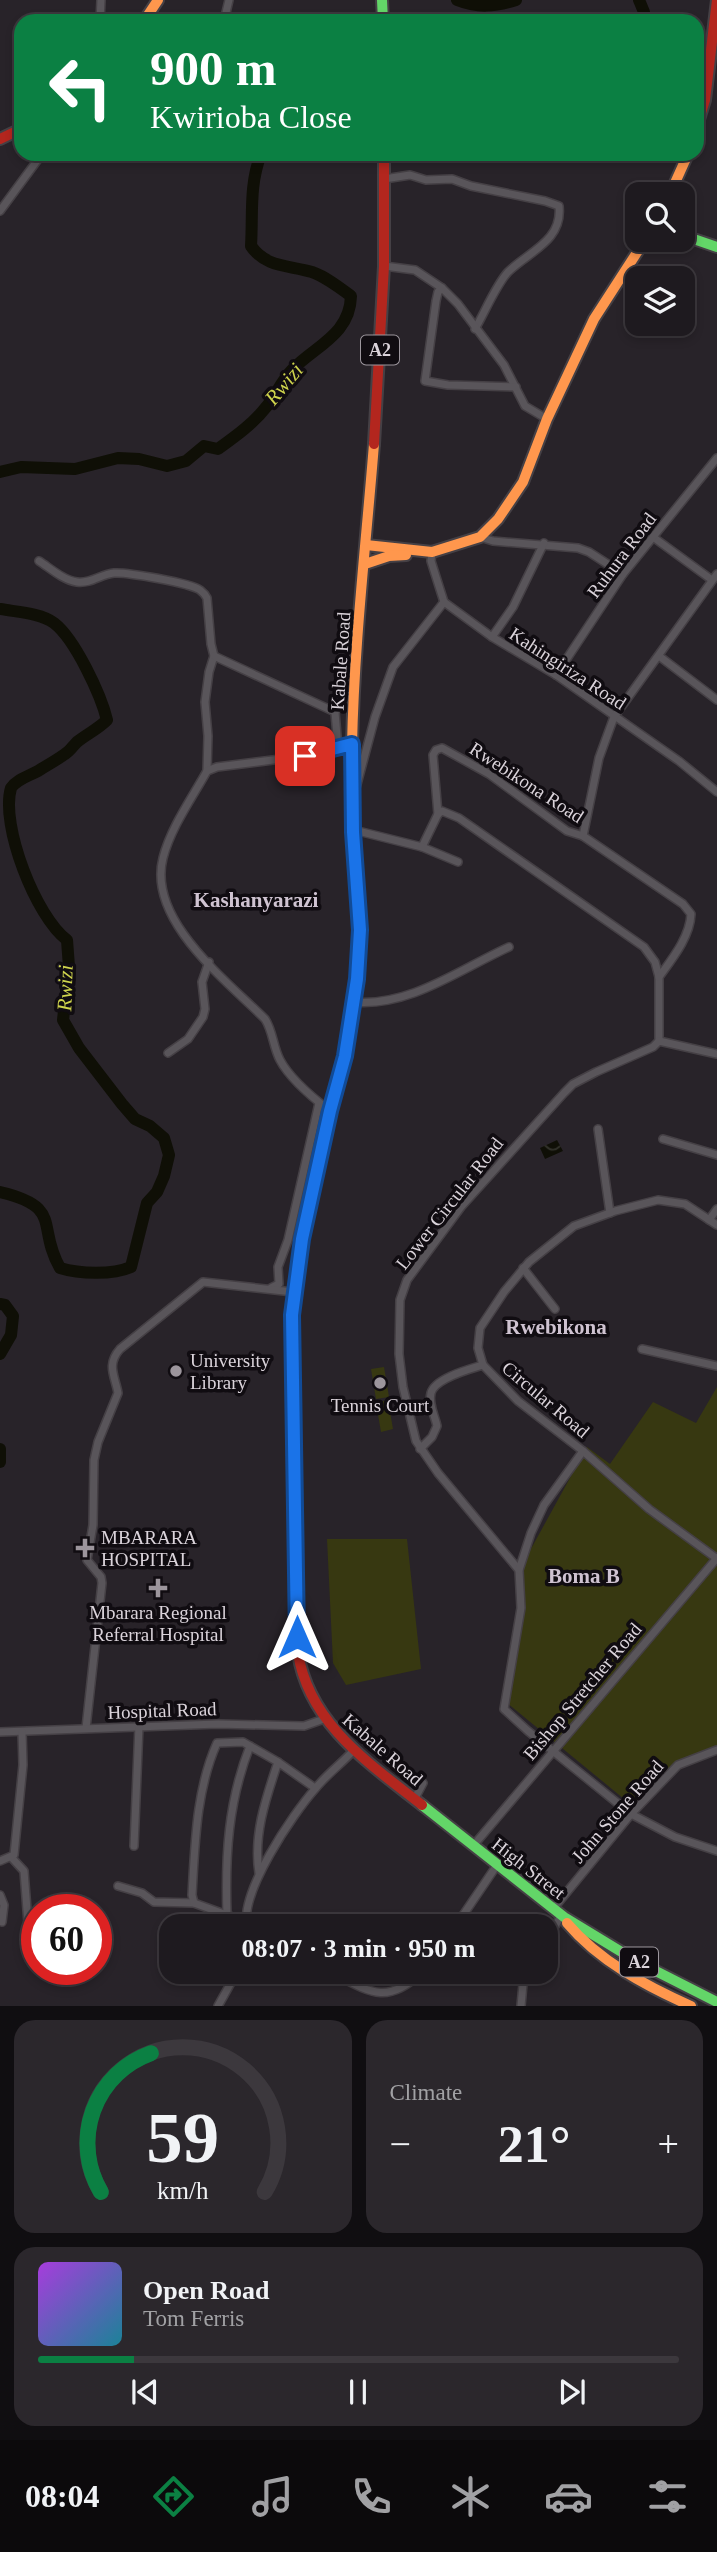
<!DOCTYPE html>
<html lang="en">
<head>
<meta charset="utf-8">
<style>
	body { margin:0; font-family:"Times New Roman",serif; background:#2b272c; color:#f1f3f6; height:100vh; display:flex; flex-direction:column; font-size:26px; white-space:nowrap }
	* { box-sizing:border-box; margin:0 }
	p { font-size:23px; color:#a1a1a4 }
	.icon { flex:none; width:38px; height:38px; fill:none; stroke:currentColor; stroke-width:2; stroke-linecap:round; stroke-linejoin:round }
	.map { position:relative; height:2006px; overflow:hidden }
	.panel { display:flex; flex-direction:column; gap:14px; padding:14px; background:#100e11; flex:1 }
	.panel>* { flex:none }
	.hud { position:absolute; left:14px; top:14px; width:690px; height:147px; border-radius:21px; box-shadow:0 4px 10px #0003,0 0 0 2px #3c383d; background:#0b8043; color:#fff; overflow:hidden }
	.fabs { position:absolute; left:625px; top:182px; display:grid; gap:14px }
	.fabs a { display:grid; place-items:center; width:70px; height:70px; border-radius:14px; background:#1e1a1f; box-shadow:0 4px 10px #0003,0 0 0 2px #3c383d; font-size:35px }
	.speed { position:absolute; left:21px; top:1894px; display:flex; gap:14px; font-size:35px; font-weight:700; text-align:center }
	.speed>* { display:grid; place-content:center; width:91px; height:91px; border-radius:50%; background:#1e1a1f; box-shadow:0 4px 10px #0003,0 0 0 2px #3c383d; line-height:1 }
	.speed .limit { border:10px solid #d22; background:#fff; color:#111 }
	.pin { position:absolute; display:grid; place-items:center; width:60px; height:60px; color:#fff; margin:-30px; border-radius:14px; box-shadow:0 4px 10px #0006 }
	.me { position:absolute; width:77px; margin:-38px; rotate:0deg; stroke-linejoin:round; filter:drop-shadow(0 0 5px #0008) }
	.turn { display:flex; align-items:center; gap:24px; height:147px; padding:0 21px; font-size:32px }
	.turn .icon { width:91px; height:91px; stroke-width:2.5 }
	.turn b { display:block; font-size:49px; line-height:60px }
	.big { font-size:52px; font-weight:700; line-height:1.1 }
	.panel .tile { flex:1; display:flex; flex-direction:column; justify-content:center; gap:10px; min-width:0; padding:0 24px; border-radius:21px; background:#2b272c }
	.panel .dial { align-items:center; gap:0 }
	.dial svg { height:182px; overflow:visible; fill:none; stroke:#3c383d; stroke-width:7; stroke-linecap:round; text-anchor:middle }
	.dial text { fill:#f1f3f6; stroke:none }
	.song { display:flex; align-items:center; gap:21px }
	.cover { width:84px; height:84px; border-radius:10px; background:linear-gradient(135deg,hsl(280 70% 55%),hsl(190 70% 35%)) }
	.played { height:7px; border-radius:4px; background:linear-gradient(90deg,#0b8043 15%,#3c383d 15%) }
	.keys { display:flex; justify-content:space-around; direction:ltr }
	.heat { display:flex; justify-content:space-between; align-items:center; font-size:38px; direction:ltr }
	.panel .tiles { flex:1; display:grid; gap:14px; grid-template-columns:1fr 1fr }
	.tile:last-child { grid-column:span 2 }
	.trip { position:absolute; left:159px; top:1914px; width:399px; height:70px; border-radius:21px; background:#1e1a1f; box-shadow:0 4px 10px #0003,0 0 0 2px #3c383d; font-weight:700; line-height:70px; text-align:center }
	.tabs { display:flex; height:112px; justify-content:space-around; align-items:center; background:#0c0a0c; color:#a1a1a4 }
	.tabs .icon { width:49px; height:49px }
	.tabs .current { color:#0b8043 }
	.tabs b { font-size:32px; color:#f1f3f6 }
	.map>svg:first-child { display:block }
	.green { fill:#373811 }
	.water { fill:url(#water-waves) }
	.lines { fill:none; stroke-linecap:round; stroke-linejoin:round }
	.river { stroke:#0f0f06; stroke-width:12 }
	.street-casing { stroke:#454045; stroke-width:10 }
	.fast-casing { stroke:#454045; stroke-width:14 }
	.slow-casing { stroke:#454045; stroke-width:14 }
	.jam-casing { stroke:#454045; stroke-width:14 }
	.street { stroke:#59555a; stroke-width:7 }
	.fast { stroke:#63d668; stroke-width:10 }
	.slow { stroke:#ff974d; stroke-width:10 }
	.jam { stroke:#b3261e; stroke-width:10 }
	.route-casing { stroke:#114b97; stroke-width:18 }
	.route { stroke:#1a73e8; stroke-width:12 }
	.poi-dot { fill:#9c959c; stroke:#100c11; stroke-width:2.5 }
	.labels { text-anchor:middle; stroke-width:7; stroke-linejoin:round; paint-order:stroke }
	.shield { fill:#100c11; stroke:#9d979e; stroke-width:2 }
	.shield-label { font-size:18px; font-weight:bold; fill:#dad3da }
	.street-label { font-size:19px; fill:#dad3da; stroke:#100c11 }
	.poi-label { font-size:19px; fill:#dad3da; stroke:#100c11; text-anchor:start }
	.water-label { font-size:21px; font-style:italic; fill:#cfd44d; stroke:#100c11 }
	.neighbourhood-label { font-size:21px; font-weight:bold; fill:#cfc3d1; stroke:#100c11 }
</style>
</head>
<body>
<div class="map">
<svg width="717" height="2006" viewBox="0 0 717 2006">
	<defs>
		<pattern id="water-waves" width="16" height="10" patternUnits="userSpaceOnUse" patternTransform="scale(1.75)"><rect width="16" height="10" fill="#0f0f06"/><path d="M0 5q4-4 8 0t8 0" fill="none" stroke="#31312a"/></pattern>
	</defs>
	<rect width="100%" height="100%" fill="#282329"/>
	<g class="green">
		<polygon points="384,1367 389,1397 376,1399 371,1369"/>
		<polygon points="717,1387 717,1748 680,1762 635,1808 506,1702 521,1567 587,1447 610,1464 653,1402 696,1423"/>
		<polygon points="388,1400 393,1429 381,1432 376,1403"/>
		<polygon points="327,1539 407,1539 421,1669 346,1685 333,1663"/>
	</g>
	<polygon class="water" points="557,1140 563,1151 545,1159 540,1148"/>
	<g class="lines">
		<g class="river">
			<path d="M 457,0 C 477,8 495,7 516,0"/>
			<polyline points="639,0 644,12 644,21"/>
			<path d="M 0,472 L 21,467 L 75,469 L 118,458 L 139,459 L 167,466 L 186,461 L 204,446 L 218,449 C 236,436 253,424 267,406 C 276,395 282,380 292,370 C 315,346 350,335 351,296 C 339,287 326,277 312,272 C 289,265 266,268 251,246 C 253,214 249,185 261,154"/>
			<path d="M 0,609 C 16,612 41,613 54,623 C 75,639 101,695 107,720 C 98,729 87,734 77,742 C 73,746 70,751 65,754 C 57,760 47,765 38,771 C 29,776 17,779 11,788 C 0,825 36,917 67,940 L 69,967 L 63,1020 L 79,1048 L 122,1104 L 135,1119 L 150,1126 L 164,1138 L 169,1155 L 164,1176 L 157,1192 L 147,1203 L 131,1267 C 113,1275 79,1274 60,1268 C 36,1226 64,1207 0,1192"/>
			<polyline points="0,1304 5,1305 13,1316 11,1335 0,1354"/>
			<polyline points="0,1449 0,1462"/>
		</g>
		<g class="street-casing">
			<g id="street">
				<polyline points="100,21 101,0"/>
				<polyline points="224,21 229,0"/>
				<path d="M 384,179 L 410,175 L 426,180 L 452,179 L 471,186 L 545,201 L 559,206 C 563,241 528,252 508,272 C 496,285 485,312 475,329"/>
				<polyline points="0,211 42,154"/>
				<polyline points="384,266 415,270 442,288 458,304 504,365 525,406 547,419"/>
				<polyline points="442,288 438,292 436,301 425,381 448,385 516,387"/>
				<polyline points="480,537 493,541 578,548 589,552 623,574"/>
				<polyline points="653,537 712,580"/>
				<polyline points="432,552 431,561 444,602 492,637 556,675 679,761 717,792"/>
				<path d="M 39,561 C 50,568 63,580 77,582 C 91,584 101,574 114,573 C 127,572 190,583 200,590 C 204,593 205,594 207,598 L 211,644 L 214,656 L 209,672 L 205,702 L 208,736 L 207,771"/>
				<polyline points="492,637 513,607 544,543"/>
				<polyline points="214,656 335,712 337,706 355,691"/>
				<polyline points="659,656 717,700"/>
				<polyline points="556,675 623,574 717,458"/>
				<polyline points="335,712 338,748"/>
				<polyline points="356,788 375,717 393,667 444,602"/>
				<polyline points="438,814 433,755 436,750 442,748 489,774 567,831 583,836"/>
				<polyline points="354,830 422,847 438,814 442,811 459,818 644,947 655,962 659,977 659,1041"/>
				<polyline points="422,847 458,862"/>
				<path d="M 659,977 C 672,959 690,937 691,914 L 683,904 L 583,836 L 599,758 L 614,717 L 717,574"/>
				<path d="M 354,1002 C 410,1007 460,969 509,947"/>
				<polyline points="168,1053 188,1039 203,1017 205,1009 202,982 209,962"/>
				<polyline points="717,1054 659,1041 653,1047 596,1072 573,1084 564,1093 461,1207 407,1280 400,1300 399,1354 403,1387 416,1441 438,1473 519,1570 521,1608 504,1709 528,1731 631,1814 675,1837 717,1851"/>
				<path d="M 330,1111 C 313,1098 290,1079 280,1060 C 273,1047 273,1031 265,1019 C 226,980 147,920 163,858 C 171,827 192,798 207,771 L 217,767 L 305,756 L 352,745"/>
				<polyline points="598,1129 610,1213"/>
				<polyline points="663,1139 717,1155"/>
				<polyline points="709,1220 717,1209"/>
				<polyline points="523,1268 555,1309"/>
				<polyline points="271,1288 279,1284 278,1267 288,1240 319,1103"/>
				<polyline points="642,1349 717,1366"/>
				<path d="M 420,1449 L 432,1437 L 437,1426 C 435,1416 428,1404 431,1393 C 435,1378 470,1369 483,1365"/>
				<polyline points="716,1558 649,1509 583,1451 518,1401 483,1365 478,1348 480,1328 504,1292 529,1262 574,1226 615,1211 658,1200 685,1204 717,1225"/>
				<polyline points="519,1570 531,1533 544,1505 583,1451"/>
				<path d="M 86,1728 L 102,1583 L 101,1577 L 87,1560 L 93,1525 L 94,1460 L 98,1442 L 118,1393 C 115,1376 106,1365 120,1349 L 203,1282 L 293,1292"/>
				<polyline points="0,1732 218,1724 304,1726 324,1719"/>
				<polyline points="414,1800 423,1783"/>
				<polyline points="134,1846 139,1726"/>
				<polyline points="473,1846 717,1558"/>
				<polyline points="12,1858 24,1871 29,1936"/>
				<polyline points="0,1861 14,1855 23,1765 22,1732"/>
				<path d="M 259,1873 C 253,1835 266,1798 278,1762"/>
				<polyline points="118,1886 142,1893 154,1902 194,1903"/>
				<polyline points="0,1895 4,1905 2,1922"/>
				<polyline points="553,1909 631,1814 678,1765 717,1750"/>
				<path d="M 227,1915 C 225,1856 228,1802 250,1746"/>
				<path d="M 246,1922 L 194,1903 L 192,1895 C 195,1844 196,1790 217,1743 L 243,1742 L 278,1762 L 315,1788"/>
				<path d="M 247,1926 C 240,1892 292,1815 315,1789 C 326,1775 341,1764 353,1751"/>
				<polyline points="455,1927 497,1865"/>
				<polyline points="546,1941 561,1916"/>
				<path d="M 331,1972 C 369,1992 387,2006 422,1972"/>
				<polyline points="218,2006 237,1972"/>
				<polyline points="521,2006 523,1984 528,1972"/>
			</g>
		</g>
		<g class="fast-casing">
			<g id="fast">
				<polyline points="382,0 383,21"/>
				<polyline points="682,235 717,247"/>
				<polyline points="296,1566 292,1315 302,1239 330,1111 345,1056 357,979 360,932"/>
				<polyline points="422,1805 564,1917 638,1962 717,2002"/>
			</g>
		</g>
		<g class="slow-casing">
			<g id="slow">
				<polyline points="144,21 158,0"/>
				<polyline points="670,194 688,154"/>
				<polyline points="366,545 432,552 480,537 498,519 523,482 547,419 594,319 645,240"/>
				<polyline points="365,564 389,556 406,555"/>
				<path d="M 360,932 C 358,870 351,808 352,746 C 354,645 366,544 374,444"/>
				<path d="M 567,1923 C 599,1961 646,1986 691,2006"/>
			</g>
		</g>
		<g class="jam-casing">
			<g id="jam">
				<polyline points="696,129 705,100 717,0"/>
				<polyline points="0,139 21,129"/>
				<polyline points="374,444 384,266 384,154"/>
				<path d="M 296,1566 C 297,1594 294,1625 298,1653 C 309,1724 370,1764 422,1805"/>
			</g>
		</g>
		<use href="#street" class="street"/>
		<use href="#fast" class="fast"/>
		<use href="#slow" class="slow"/>
		<use href="#jam" class="jam"/>
	</g>
	<g class="lines">
		<g class="route-casing">
			<polyline id="route" points="297,1637 292,1315 302,1239 330,1111 345,1056 357,979 360,930 353,832 352,744 305,756"/>
		</g>
		<use href="#route" class="route"/>
	</g>
	<g class="poi-dot">
		<circle cx="176" cy="1371" r="7"/>
		<circle cx="380" cy="1383" r="7"/>
		<path d="M81.5 1537.5h7v7h7v7h-7v7h-7v-7h-7v-7h7z"/>
		<path d="M154.5 1577.5h7v7h7v7h-7v7h-7v-7h-7v-7h7z"/>
	</g>
	<g class="labels">
		<g class="shield">
			<rect x="361" y="335.5" width="38" height="29" rx="5"/>
			<rect x="620" y="1947.5" width="38" height="29" rx="5"/>
		</g>
		<g class="shield-label">
			<text x="380" y="356">A2</text>
			<text x="639" y="1968">A2</text>
		</g>
		<g class="street-label">
			<text transform="translate(621 555) rotate(-53)" y="7">Ruhura Road</text>
			<text transform="translate(340 661) rotate(-86)" y="7">Kabale Road</text>
			<text transform="translate(568 668) rotate(33)" y="7">Kahingiriza Road</text>
			<text transform="translate(527 782) rotate(33)" y="7">Rwebikona Road</text>
			<text transform="translate(449 1203) rotate(-52)" y="7">Lower Circular Road</text>
			<text transform="translate(546 1399) rotate(40)" y="7">Circular Road</text>
			<text transform="translate(582 1691) rotate(-50)" y="7">Bishop Stretcher Road</text>
			<text transform="translate(162 1710) rotate(-2)" y="7">Hospital Road</text>
			<text transform="translate(383 1749) rotate(41)" y="7">Kabale Road</text>
			<text transform="translate(617 1811) rotate(-49)" y="7">John Stone Road</text>
			<text transform="translate(529 1868) rotate(38)" y="7">High Street</text>
		</g>
		<g class="poi-label">
			<text x="190" y="1367">University<tspan x="190" dy="22">Library</tspan></text>
			<text x="380" y="1412" text-anchor="middle">Tennis Court</text>
			<text x="101" y="1544">MBARARA<tspan x="101" dy="22">HOSPITAL</tspan></text>
			<text x="158" y="1619" text-anchor="middle">Mbarara Regional<tspan x="158" dy="22">Referral Hospital</tspan></text>
		</g>
		<g class="water-label">
			<text transform="translate(284 384) rotate(-50)" y="7">Rwizi</text>
			<text transform="translate(65 988) rotate(-88)" y="7">Rwizi</text>
		</g>
		<g class="neighbourhood-label">
			<text x="256" y="907">Kashanyarazi</text>
			<text x="556" y="1334">Rwebikona</text>
			<text x="584" y="1583">Boma B</text>
		</g>
	</g>
</svg>
<div class="fabs">
<a><svg class="icon" aria-label="search" viewBox="0 0 24 24"><circle cx="10" cy="10" r="6"/><path d="M15 15l6 6"/></svg></a>
<a><svg class="icon" aria-label="layers" viewBox="0 0 24 24"><path d="M12 4l9 5-9 5-9-5zM3 14l9 5 9-5"/></svg></a>
</div>
<div class="speed"><div class="limit">60</div></div>
<div class="pin" style="left:305px;top:756px;background:#d93025"><svg class="icon" aria-label="arrive" viewBox="0 0 24 24"><path d="M6 21V4h12l-3 4 3 4H6"/></svg></div>
<svg class="me" style="left:297px;top:1637px" viewBox="-20 -20 40 40"><path d="M0-17L14 15 0 8-14 15z" fill="#1a73e8" stroke="#fff" stroke-width="4"/></svg>
<div class="trip">08:07 · 3 min · 950 m</div>
<div class="hud">
<div class="turn"><svg class="icon" aria-label="left" viewBox="0 0 24 24"><path d="M17 20v-9H6M10 6l-5 5 5 5"/></svg><div><b>900 m</b>Kwirioba Close</div></div>
</div>
</div>
<section class="panel">
<div class="tiles">
<div class="tile dial"><svg viewBox="0 0 100 80">
<path d="M14 69A42 42 0 1 1 86 69"/>
<path d="M14 69A42 42 0 0 1 36 8" stroke="#0b8043"/>
<text x="50" y="56" font-size="32" font-weight="700">59</text>
<text x="50" y="72" font-size="11">km/h</text>
</svg></div>
<div class="tile"><p>Climate</p>
<div class="heat"><a>−</a><b class="big">21°</b><a>+</a></div>
</div>
<div class="tile">
<div class="song"><i class="cover"></i><div><b>Open Road</b><p>Tom Ferris</p></div></div>
<div class="played"></div>
<div class="keys"><svg class="icon" aria-label="previous" viewBox="0 0 24 24"><path d="M18 5L8 12l10 7zM5 5v14"/></svg><svg class="icon" aria-label="pause" viewBox="0 0 24 24"><path d="M8 5v14M16 5v14"/></svg><svg class="icon" aria-label="next" viewBox="0 0 24 24"><path d="M6 5l10 7-10 7zM19 5v14"/></svg></div>
</div>
</div>
</section>
<nav class="tabs">
<b>08:04</b>
<svg class="icon current" aria-label="directions" viewBox="0 0 24 24"><path d="M12 3l9 9-9 9-9-9zM9 14v-3h6M13 9l2 2-2 2"/></svg>
<svg class="icon" aria-label="music" viewBox="0 0 24 24"><path d="M9 18V5l10-2v13"/><circle cx="6" cy="18" r="3"/><circle cx="16" cy="16" r="3"/></svg>
<svg class="icon" aria-label="phone" viewBox="0 0 24 24"><path d="M5 4h4l2 5-3 2q2 4 5 5l2-3 5 2v4C11 20 4 13 5 4z"/></svg>
<svg class="icon" aria-label="climate" viewBox="0 0 24 24"><path d="M12 3v18M4 7l16 10M4 17L20 7"/></svg>
<svg class="icon" aria-label="car" viewBox="0 0 24 24"><path d="M5 17H2v-5l4-1 3-4h7l3 4 3 1v5h-3M9 17h6M6 11h13"/><circle cx="7" cy="17" r="2"/><circle cx="17" cy="17" r="2"/></svg>
<svg class="icon" aria-label="filters" viewBox="0 0 24 24"><path d="M4 7h16M4 17h16"/><circle cx="9" cy="7" r="2"/><circle cx="15" cy="17" r="2"/></svg>
</nav>
</body>
</html>
